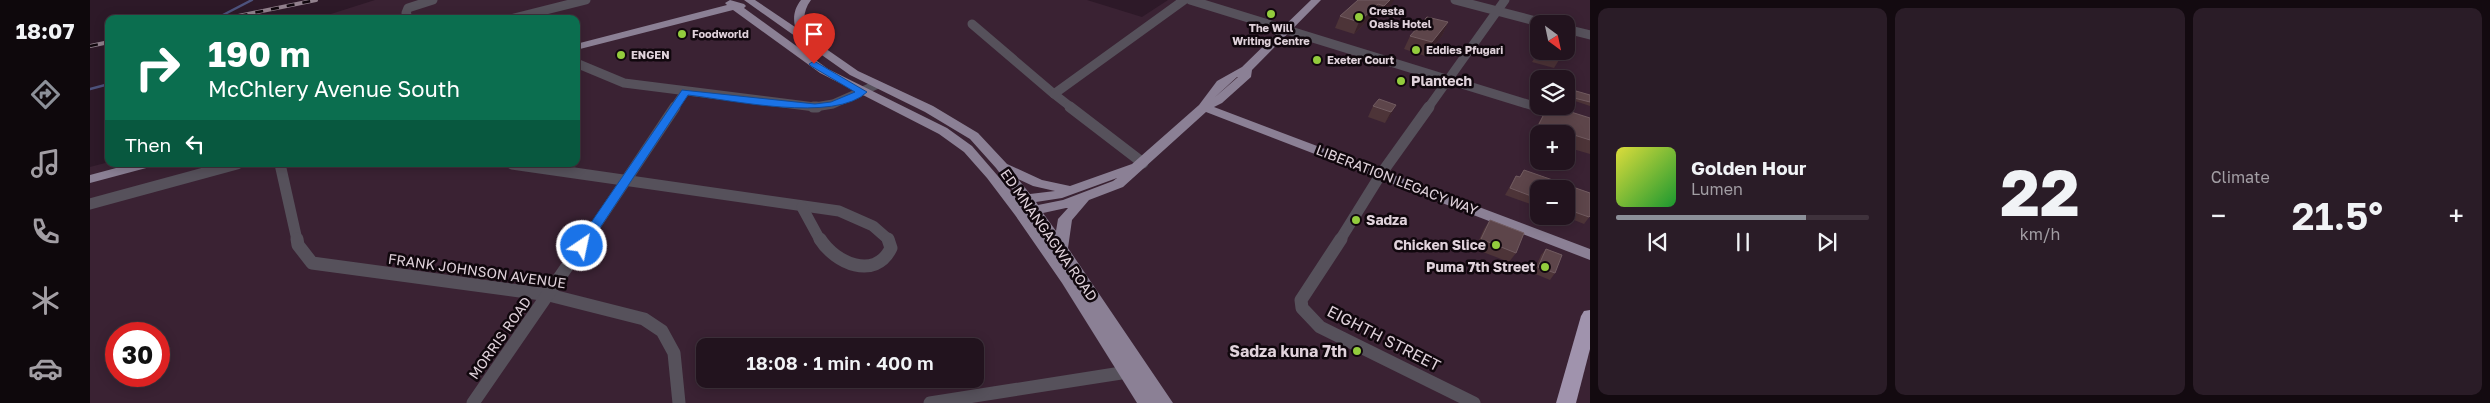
<!DOCTYPE html>
<html lang="en">
<head>
<meta charset="utf-8">
<style>
	body { margin:0; font-family:"Golos Text",sans-serif; background:#2a1c27; color:#f1f3f6; height:100vh; display:flex; flex-direction:column; font-size:19px; white-space:nowrap }
	* { box-sizing:border-box; margin:0 }
	p { font-size:16px; color:#a29ea4 }
	.icon { flex:none; width:28px; height:28px; fill:none; stroke:currentColor; stroke-width:2; stroke-linecap:round; stroke-linejoin:round }
	.map { position:relative; flex:1; overflow:hidden }
	.details { display:flex; flex-direction:column; gap:8px; padding:8px; background:#130a10; width:900px }
	.details>* { flex:none }
	.hud { position:absolute; left:15px; top:15px; width:475px; height:152px; border-radius:10px; box-shadow:0 2px 12px #0003,0 0 0 1px #3f323c; background:#0b6e4f; color:#fff; overflow:hidden }
	.needle { width:32px; rotate:147deg }
	.tools { position:absolute; left:1440px; top:15px; display:grid; gap:10px }
	.tools a { display:grid; place-items:center; width:45px; height:45px; border-radius:10px; background:#22131e; box-shadow:0 2px 12px #0003,0 0 0 1px #3f323c; font-size:25px }
	.speed { position:absolute; left:15px; top:322px; display:flex; gap:10px; font-size:25px; font-weight:700; text-align:center }
	.speed>* { display:grid; place-content:center; width:65px; height:65px; border-radius:50%; background:#22131e; box-shadow:0 2px 12px #0003,0 0 0 1px #3f323c; line-height:1 }
	.speed .limit { border:8px solid #d22; background:#fff; color:#111 }
	.pin { position:absolute; display:grid; place-items:center; width:42px; height:42px; color:#fff; margin:-51px -21px; border-radius:50% 50% 50% 0; rotate:-45deg; box-shadow:0 0 5px #0007 }
	.pin .icon { rotate:45deg }
	.me { position:absolute; width:55px; margin:-28px; rotate:34deg; stroke-linejoin:round; filter:drop-shadow(0 0 4px #0008) }
	.turn { display:flex; align-items:center; gap:18px; height:105px; padding:0 20px; font-size:22px }
	.turn .icon { width:65px; height:65px; stroke-width:2.5 }
	.turn b { display:block; font-size:35px; line-height:42px }
	.then { display:flex; align-items:center; height:48px; padding:0 20px; background:#0003; gap:10px; font-size:19px }
	.big { font-size:38px; font-weight:600; line-height:1.1 }
	.details .widget { flex:1; display:flex; flex-direction:column; justify-content:center; gap:8px; min-width:0; padding:0 18px; border-radius:10px; background:#2a1c27 }
	.details .dial { align-items:center; gap:0 }
	.dial b { font-size:65px; line-height:1 }
	.song { display:flex; align-items:center; gap:15px }
	.cover { width:60px; height:60px; border-radius:8px; background:linear-gradient(135deg,hsl(60 70% 55%),hsl(130 70% 35%)) }
	.played { height:5px; border-radius:2px; background:linear-gradient(90deg,#8c9099 75%,#3f323c 75%) }
	.keys { display:flex; justify-content:space-around; direction:ltr }
	.heat { display:flex; justify-content:space-between; align-items:center; font-size:28px; direction:ltr }
	.details .tiles { flex:1; display:grid; gap:8px; grid-template-columns:repeat(3,1fr) }
	.trip { position:absolute; left:606px; top:338px; width:288px; height:50px; border-radius:10px; background:#22131e; box-shadow:0 2px 12px #0003,0 0 0 1px #3f323c; font-weight:600; line-height:50px; text-align:center }
	main { display:flex; flex:1; min-height:0 }
	.dock { display:flex; flex-direction:column; width:90px; justify-content:space-around; align-items:center; background:#0e080c; color:#a29ea4 }
	.dock .icon { width:35px; height:35px }
	.dock .active { color:#8c9099 }
	.dock b { font-size:22px; color:#f1f3f6 }
	.map>svg:first-child { display:block }
	.built { fill:#3a2233; fill-rule:evenodd }
	.lines { fill:none; stroke-linecap:round; stroke-linejoin:round }
	.stream { stroke:#4d527c; stroke-width:2.5 }
	.minor-far2 { stroke:#56515b; stroke-width:9 }
	.minor-far1 { stroke:#56515b; stroke-width:11 }
	.minor { stroke:#56515b; stroke-width:13 }
	.major { fill:#8b8095; fill-rule:evenodd }
	.highway { fill:#a093ad; fill-rule:evenodd }
	.rail-casing { stroke:#92818d; stroke-width:4 }
	.rail { stroke:#10070d; stroke-width:2.5; stroke-dasharray:8; stroke-linecap:butt }
	.wall { fill:#4d3438 }
	.shaded-wall { fill:#3a222a }
	.building { fill:#5d454a; stroke:#715b60 }
	.route { fill:#1a73e8; stroke:#114b97 }
	.poi-dot { fill:#93cc3d; stroke:#10070d; stroke-width:2 }
	.labels { text-anchor:middle; stroke-width:5; stroke-linejoin:round; paint-order:stroke }
	.far-poi-label { font-size:11px; font-weight:bold; fill:#e0d2db; stroke:#10070d; text-anchor:start }
	.poi-label { font-size:14px; font-weight:bold; fill:#e0d2db; stroke:#10070d; text-anchor:start }
	.street-label { font-size:14px; fill:#e0d2db; stroke:#10070d }
	.near-street-label { font-size:16px; fill:#e0d2db; stroke:#10070d }
	.near-poi-label { font-size:16px; font-weight:bold; fill:#e0d2db; stroke:#10070d; text-anchor:end }
</style>
</head>
<body>
<main>
<nav class="dock">
<b>18:07</b>
<svg class="icon active" aria-label="directions" viewBox="0 0 24 24"><path d="M12 3l9 9-9 9-9-9zM9 14v-3h6M13 9l2 2-2 2"/></svg>
<svg class="icon" aria-label="music" viewBox="0 0 24 24"><path d="M9 18V5l10-2v13"/><circle cx="6" cy="18" r="3"/><circle cx="16" cy="16" r="3"/></svg>
<svg class="icon" aria-label="phone" viewBox="0 0 24 24"><path d="M5 4h4l2 5-3 2q2 4 5 5l2-3 5 2v4C11 20 4 13 5 4z"/></svg>
<svg class="icon" aria-label="climate" viewBox="0 0 24 24"><path d="M12 3v18M4 7l16 10M4 17L20 7"/></svg>
<svg class="icon" aria-label="car" viewBox="0 0 24 24"><path d="M5 17H2v-5l4-1 3-4h7l3 4 3 1v5h-3M9 17h6M6 11h13"/><circle cx="7" cy="17" r="2"/><circle cx="17" cy="17" r="2"/></svg>
</nav>
<div class="map">
<svg width="1500" height="403" viewBox="0 0 1500 403">
	<rect width="100%" height="100%" fill="#2d1928"/>
	<path class="built" d="M 285,0 L 997,0 L 1052,17 L 1078,0 L 1500,0 L 1500,403 L 0,403 L 0,167 L 19,162 L 19,164 L 486,164 L 486,19 L 225,19 ZM 1449,24 L 1476,24 L 1476,51 L 1449,51 ZM 1449,79 L 1476,79 L 1476,106 L 1449,106 ZM 1449,134 L 1476,134 L 1476,161 L 1449,161 ZM 1449,189 L 1476,189 L 1476,216 L 1449,216 ZM 26,334 L 69,334 L 69,376 L 26,376 ZM 615,346 L 885,346 L 885,379 L 615,379 Z"/>
	<g class="lines">
		<g class="stream">
			<polyline points="131,16 162,0"/>
			<polyline points="0,89 19,84"/>
		</g>
		<g class="minor-far2">
			<polyline points="1100,0 1450,108"/>
			<polyline points="1365,0 1457,24"/>
			<polyline points="319,19 316,13 318,8 343,0"/>
			<polyline points="420,19 496,0"/>
			<polyline points="882,24 964,94"/>
			<polyline points="1476,29 1500,35"/>
			<polyline points="486,63 534,83 725,107 743,104 786,85"/>
			<polyline points="584,108 595,92"/>
			<polyline points="982,108 964,94 1094,0"/>
			<polyline points="1338,108 1415,0"/>
		</g>
		<g class="minor-far1">
			<polyline points="723,107 727,107"/>
			<polyline points="980,107 1053,163"/>
			<polyline points="1446,107 1470,114"/>
			<polyline points="190,164 207,240"/>
			<polyline points="422,164 749,211 783,226 799,240"/>
			<polyline points="0,204 147,164"/>
			<polyline points="712,207 730,240"/>
			<polyline points="496,240 585,107"/>
			<polyline points="1250,240 1291,174 1339,107"/>
		</g>
		<g class="minor">
			<polyline points="207,239 208,245 222,263 459,295 554,319 572,331 584,353 589,403"/>
			<path d="M 730,239 C 745,263 785,281 801,248 L 798,239"/>
			<polyline points="1251,239 1211,300 1212,308 1230,327 1384,403"/>
			<polyline points="383,403 496,239"/>
			<polyline points="840,403 1044,371"/>
		</g>
		<g class="major">
			<path d="M 640,0 L 654,4 L 656,6 L 654,8 L 738,69 L 857,128 L 882,146 L 926,197 L 927,196 L 906,168 L 880,139 L 835,112 L 760,75 L 654,0 L 665,0 L 705,27 C 703,17 704,9 711,0 L 721,0 C 712,12 713,23 719,37 L 768,71 L 843,106 L 888,133 L 917,164 L 952,180 L 980,186 L 1042,164 L 1109,105 L 1127,81 L 1152,67 L 1221,0 L 1231,0 L 1162,70 L 1161,77 L 1132,103 L 1124,107 L 1500,249 L 1500,260 L 1116,112 L 1033,187 L 999,200 L 982,220 L 978,248 L 1083,403 L 1047,403 L 972,283 L 925,215 L 897,178 L 874,152 L 849,134 L 730,73 L 643,10 L 486,50 L 486,44 L 637,5 L 635,3 ZM 1147,77 L 1148,77 L 1124,98 ZM 1027,178 L 1023,181 L 973,200 L 948,205 L 946,202 L 972,198 ZM 928,179 L 943,186 L 965,191 L 940,194 ZM 976,208 L 978,208 L 968,219 L 966,231 L 953,213 ZM 939,215 L 941,215 L 959,242 Z"/>
			<polygon points="41,164 61,164 60,167 0,183 0,175"/>
		</g>
		<polygon class="highway" points="1500,310 1500,349 1486,403 1466,403 1491,316 1494,311"/>
		<g class="rail-casing">
			<g id="rail">
				<polyline points="134,19 226,0"/>
				<polyline points="0,46 19,42"/>
			</g>
		</g>
		<use href="#rail" class="rail"/>
	</g>
	<g class="wall">
		<polygon points="1268,0 1301,5 1289,18 1282,16 1264,34 1245,28 1250,16"/>
		<polygon points="1358,22 1352,36 1335,56 1314,49 1320,36"/>
		<polygon points="1449,32 1449,51 1439,48"/>
		<polygon points="1449,51 1469,60 1464,68 1442,62"/>
		<polygon points="1486,91 1500,95 1500,106 1482,100 1484,93"/>
		<polygon points="1306,105 1300,116 1295,123 1278,117 1283,106"/>
		<polygon points="1458,106 1500,118 1500,154 1476,147 1476,134 1449,134 1449,138 1442,135 1452,117"/>
		<polygon points="1434,170 1500,193 1500,216 1494,224 1474,216 1476,216 1476,189 1449,189 1449,207 1415,195 1426,176 1429,177"/>
		<polygon points="1400,220 1426,253 1419,262 1385,249 1394,229"/>
		<polygon points="1456,249 1465,273 1460,280 1443,273 1451,255"/>
	</g>
	<g class="shaded-wall">
		<polygon points="1300,0 1304,0 1301,5 1289,18 1294,6"/>
		<polygon points="1288,4 1282,16 1264,34 1269,22"/>
		<polygon points="1358,22 1352,36 1335,56 1342,42"/>
		<polygon points="1306,105 1300,116 1295,123 1301,112"/>
	</g>
	<g class="building">
		<polygon points="1268,0 1300,0 1294,6 1288,4 1269,22 1250,16"/>
		<polygon points="1337,17 1358,22 1342,42 1320,36"/>
		<polygon points="1449,32 1449,41 1444,40"/>
		<polygon points="1449,51 1474,51 1469,60 1447,54"/>
		<polygon points="1486,91 1500,95 1500,102 1484,98"/>
		<polygon points="1289,99 1306,105 1301,112 1283,106"/>
		<polygon points="1458,106 1462,106 1500,118 1500,140 1449,124"/>
		<polygon points="1434,170 1500,193 1500,216 1499,217 1476,209 1476,189 1449,189 1449,199 1420,188 1426,176 1430,177"/>
		<polygon points="1400,220 1434,233 1426,253 1391,239"/>
		<polygon points="1456,249 1472,255 1465,273 1448,267"/>
	</g>
	<path class="route" d="M 724,61 L 777,92 C 745,123 641,100 598,95 L 496,249 L 487,249 L 485,246 L 487,243 L 592,90 L 725,104 L 741,102 L 765,92 L 721,66 L 719,64 Z"/>
	<g class="poi-dot">
		<circle cx="1181" cy="14" r="5"/>
		<circle cx="1269" cy="17" r="5"/>
		<circle cx="592" cy="34" r="5"/>
		<circle cx="1326" cy="50" r="5"/>
		<circle cx="531" cy="55" r="5"/>
		<circle cx="1227" cy="60" r="5"/>
		<circle cx="1311" cy="81" r="5"/>
		<circle cx="1266" cy="220" r="5"/>
		<circle cx="1406" cy="245" r="5"/>
		<circle cx="1455" cy="267" r="5"/>
		<circle cx="1267" cy="351" r="5"/>
	</g>
	<g class="labels">
		<g class="far-poi-label">
			<text x="1279" y="15">Cresta<tspan x="1279" dy="13">Oasis Hotel</tspan></text>
			<text x="1181" y="32" text-anchor="middle">The Will<tspan x="1181" dy="13">Writing Centre</tspan></text>
			<text x="602" y="38">Foodworld</text>
			<text x="1336" y="54">Eddies Pfugari</text>
			<text x="541" y="59">ENGEN</text>
			<text x="1237" y="64">Exeter Court</text>
		</g>
		<g class="poi-label">
			<text x="1321" y="86">Plantech</text>
			<text x="1276" y="225">Sadza</text>
			<text x="1396" y="250" text-anchor="end">Chicken Slice</text>
			<text x="1445" y="272" text-anchor="end">Puma 7th Street</text>
		</g>
		<g class="street-label">
			<text transform="translate(1307 180) rotate(21)" y="5">LIBERATION LEGACY WAY</text>
			<text transform="translate(959 235) rotate(55)" y="5">ED MNANGAGWA ROAD</text>
			<text transform="translate(387 271) rotate(8)" y="5">FRANK JOHNSON AVENUE</text>
			<text transform="translate(410 338) rotate(-55)" y="5">MORRIS ROAD</text>
		</g>
		<g class="near-street-label">
			<text transform="translate(1294 338) rotate(27)" y="6">EIGHTH STREET</text>
		</g>
		<g class="near-poi-label">
			<text x="1257" y="357">Sadza kuna 7th</text>
		</g>
	</g>
</svg>
<div class="tools">
<a><svg class="needle" viewBox="-14 -14 28 28"><path d="M0-13l5 13h-10z" fill="#e53935"/><path d="M0 13l5-13h-10z" fill="#a29ea4"/></svg></a>
<a><svg class="icon" aria-label="layers" viewBox="0 0 24 24"><path d="M12 4l9 5-9 5-9-5zM3 14l9 5 9-5"/></svg></a>
<a>+</a>
<a>−</a>
</div>
<div class="speed"><div class="limit">30</div></div>
<div class="pin" style="left:724px;top:64px;background:#d93025"><svg class="icon" aria-label="arrive" viewBox="0 0 24 24"><path d="M6 21V4h12l-3 4 3 4H6"/></svg></div>
<svg class="me" style="left:492px;top:246px" viewBox="-20 -20 40 40"><circle r="17" fill="#1a73e8" stroke="#fff" stroke-width="3"/><path d="M0-11L8 9 0 5-8 9z" fill="#fff"/></svg>
<div class="trip">18:08 · 1 min · 400 m</div>
<div class="hud">
<div class="turn"><svg class="icon" aria-label="right" viewBox="0 0 24 24"><path d="M7 20v-9h11M14 6l5 5-5 5"/></svg><div><b>190 m</b>McChlery Avenue South</div></div>
<div class="then">Then<svg class="icon" aria-label="left" viewBox="0 0 24 24"><path d="M17 20v-9H6M10 6l-5 5 5 5"/></svg></div>
</div>
</div>
<section class="details">
<div class="tiles">
<div class="widget">
<div class="song"><i class="cover"></i><div><b>Golden Hour</b><p>Lumen</p></div></div>
<div class="played"></div>
<div class="keys"><svg class="icon" aria-label="previous" viewBox="0 0 24 24"><path d="M18 5L8 12l10 7zM5 5v14"/></svg><svg class="icon" aria-label="pause" viewBox="0 0 24 24"><path d="M8 5v14M16 5v14"/></svg><svg class="icon" aria-label="next" viewBox="0 0 24 24"><path d="M6 5l10 7-10 7zM19 5v14"/></svg></div>
</div>
<div class="widget dial"><b>22</b><p>km/h</p></div>
<div class="widget"><p>Climate</p>
<div class="heat"><a>−</a><b class="big">21.5°</b><a>+</a></div>
</div>
</div>
</section>
</main>
</body>
</html>
